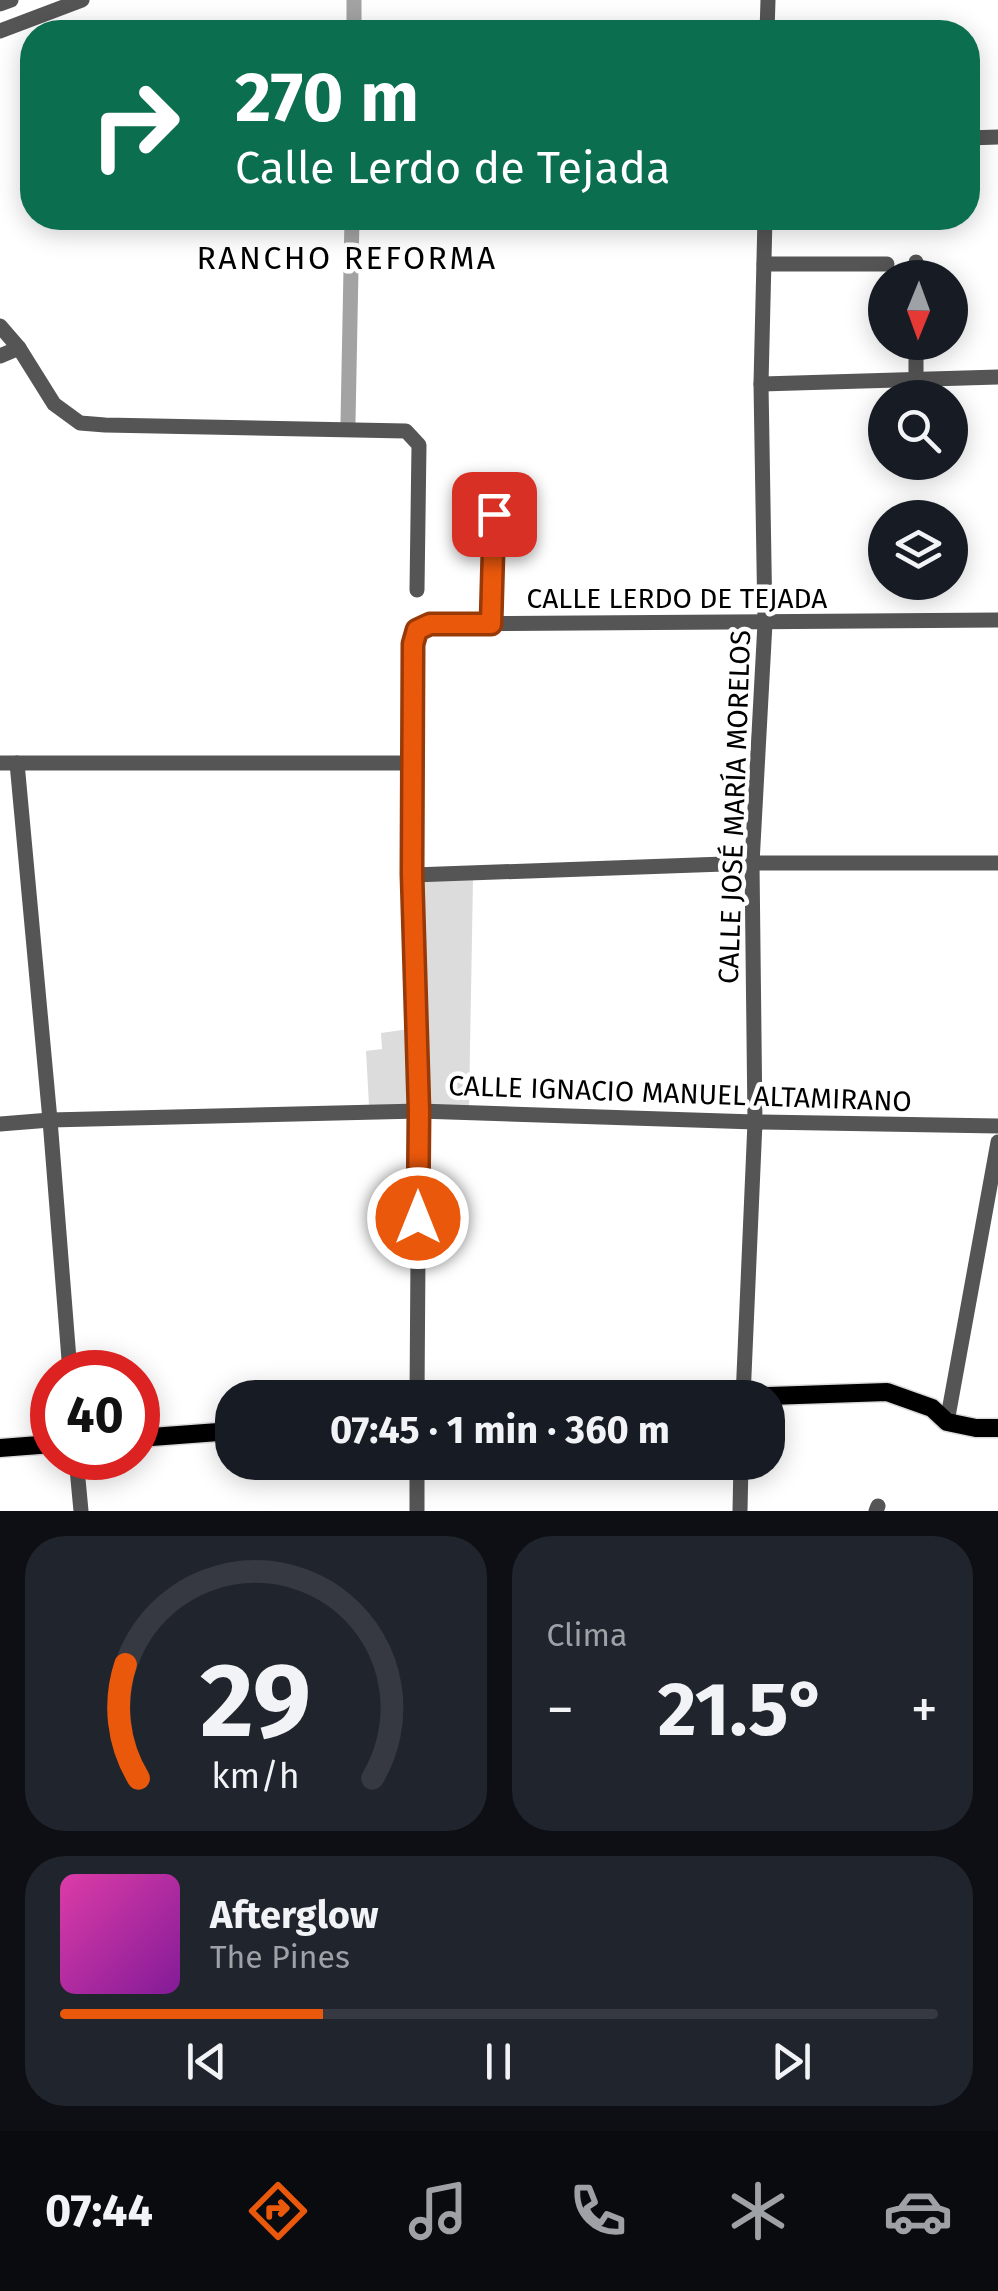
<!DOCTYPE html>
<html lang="es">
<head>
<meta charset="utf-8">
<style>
	body { margin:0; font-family:"Fira Sans",sans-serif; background:#20242c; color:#f1f3f6; height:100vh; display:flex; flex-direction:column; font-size:38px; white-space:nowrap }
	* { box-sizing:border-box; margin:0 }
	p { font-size:32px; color:#9ea1a6 }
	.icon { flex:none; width:55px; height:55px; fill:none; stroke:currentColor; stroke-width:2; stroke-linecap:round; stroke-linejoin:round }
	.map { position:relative; height:1511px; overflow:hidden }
	.sheet { display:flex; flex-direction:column; gap:25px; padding:25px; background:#0d0f14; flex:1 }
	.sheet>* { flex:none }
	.hud { position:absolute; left:20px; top:20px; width:960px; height:210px; border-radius:40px; box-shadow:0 5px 25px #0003; background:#0b6e4f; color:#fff; overflow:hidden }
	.needle { width:65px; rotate:181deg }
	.fabs { position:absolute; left:868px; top:260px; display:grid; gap:20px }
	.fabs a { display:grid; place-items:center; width:100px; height:100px; border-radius:50%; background:#171b24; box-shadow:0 5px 25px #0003; font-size:50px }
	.speed { position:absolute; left:30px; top:1350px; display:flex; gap:20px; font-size:50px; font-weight:700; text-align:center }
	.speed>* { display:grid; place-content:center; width:130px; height:130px; border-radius:50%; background:#171b24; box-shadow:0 5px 25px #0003; line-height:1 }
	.speed .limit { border:15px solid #d22; background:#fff; color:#111 }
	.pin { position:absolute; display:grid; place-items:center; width:85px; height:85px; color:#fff; margin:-42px; border-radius:20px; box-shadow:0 5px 15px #0006 }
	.me { position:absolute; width:110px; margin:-55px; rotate:0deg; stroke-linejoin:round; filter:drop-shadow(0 0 8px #0008) }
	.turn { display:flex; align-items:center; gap:35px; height:210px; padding:0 50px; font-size:45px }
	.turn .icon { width:130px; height:130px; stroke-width:2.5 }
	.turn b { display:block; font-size:70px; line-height:85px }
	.big { font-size:75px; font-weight:700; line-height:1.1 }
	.sheet .card { flex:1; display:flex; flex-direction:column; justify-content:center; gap:15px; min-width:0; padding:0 35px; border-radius:40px; background:#20242c }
	.sheet .dial { align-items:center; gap:0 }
	.dial svg { height:260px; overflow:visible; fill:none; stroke:#363941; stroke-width:7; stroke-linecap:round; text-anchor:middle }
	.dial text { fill:#f1f3f6; stroke:none }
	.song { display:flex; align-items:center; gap:30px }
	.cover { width:120px; height:120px; border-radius:15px; background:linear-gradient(135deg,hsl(320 70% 55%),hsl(290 70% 35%)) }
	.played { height:10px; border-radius:5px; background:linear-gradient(90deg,#ea580c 30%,#363941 30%) }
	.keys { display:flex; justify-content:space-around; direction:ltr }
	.heat { display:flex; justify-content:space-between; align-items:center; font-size:55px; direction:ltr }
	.sheet .tiles { flex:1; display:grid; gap:25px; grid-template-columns:1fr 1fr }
	.card:last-child { grid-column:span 2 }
	.trip { position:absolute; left:215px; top:1380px; width:570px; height:100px; border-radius:40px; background:#171b24; box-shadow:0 5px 25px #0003; font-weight:700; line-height:100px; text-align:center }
	.tabs { display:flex; height:160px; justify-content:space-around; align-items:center; background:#090b0e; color:#9ea1a6 }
	.tabs .icon { width:70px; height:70px }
	.tabs .current { color:#ea580c }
	.tabs b { font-size:45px; color:#f1f3f6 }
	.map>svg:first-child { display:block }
	.green { fill:#dcdcdc }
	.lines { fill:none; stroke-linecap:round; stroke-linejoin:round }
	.canal { stroke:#a3a3a3; stroke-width:15 }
	.major-casing { stroke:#dbdbdb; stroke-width:21 }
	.minor { stroke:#555; stroke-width:15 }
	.major { stroke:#000; stroke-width:18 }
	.route-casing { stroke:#983908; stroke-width:25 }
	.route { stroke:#ea580c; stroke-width:18 }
	.labels { text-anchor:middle; stroke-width:9; stroke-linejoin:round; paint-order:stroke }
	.street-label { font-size:28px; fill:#000; stroke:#fff }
	.quarter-label { font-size:32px; letter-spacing:2.5px; fill:#000; stroke:#fff }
</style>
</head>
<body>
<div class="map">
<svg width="998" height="1511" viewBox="0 0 998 1511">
	<rect width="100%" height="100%" fill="#fff"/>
	<g class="green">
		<polygon points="473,880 469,1106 424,1107 422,881"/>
		<polygon points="416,1028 415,1106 369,1106 366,1051 382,1049 381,1033"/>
	</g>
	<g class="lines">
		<g class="canal">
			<polyline points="354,32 354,0"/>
			<polyline points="348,422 352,218"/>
		</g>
		<g class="major-casing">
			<g id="major">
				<polyline points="710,1398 887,1392 932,1408 947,1422 976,1428 998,1428"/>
				<polyline points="138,1438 232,1431"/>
				<polyline points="0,1448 52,1444"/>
			</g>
		</g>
		<g class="minor">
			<polyline points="0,4 11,0"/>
			<polyline points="0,31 82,0"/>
			<polyline points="767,32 768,0"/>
			<polyline points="968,138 998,137"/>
			<polyline points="916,262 916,278"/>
			<polyline points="764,264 887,264"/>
			<polyline points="0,326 19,348 54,404 80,423 105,425 406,431 419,445 417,590"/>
			<polyline points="916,342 916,377"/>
			<polyline points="0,356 19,348"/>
			<polyline points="761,384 998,377"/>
			<polyline points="491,624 493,514"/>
			<polyline points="0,763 414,763"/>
			<polyline points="17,763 50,1120 70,1372"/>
			<polyline points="413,875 752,863 998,863"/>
			<polyline points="0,1124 50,1120 419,1111 755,1122 998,1126"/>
			<polyline points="417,1398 419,1111 413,875 413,644 417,630 429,624 998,620"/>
			<polyline points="743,1398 755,1122 752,863 765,623 761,384 765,218"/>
			<polyline points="947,1422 998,1142"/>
			<polyline points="76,1458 81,1511"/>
			<polyline points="417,1462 417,1511"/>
			<polyline points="740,1511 741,1462"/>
			<polyline points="876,1511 878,1506"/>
		</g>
		<use href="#major" class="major"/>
	</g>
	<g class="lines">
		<g class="route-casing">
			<polyline id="route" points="418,1218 419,1111 412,874 413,644 417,630 430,624 491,624 494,514"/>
		</g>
		<use href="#route" class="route"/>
	</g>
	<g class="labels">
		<g class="street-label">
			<text x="677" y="608">CALLE LERDO DE TEJADA</text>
			<text transform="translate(734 807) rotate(-88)" y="10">CALLE JOSÉ MARÍA MORELOS</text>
			<text transform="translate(680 1093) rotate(2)" y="10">CALLE IGNACIO MANUEL ALTAMIRANO</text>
		</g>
		<g class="quarter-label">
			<text x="347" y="269">RANCHO REFORMA</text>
		</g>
	</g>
</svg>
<div class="fabs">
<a><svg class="needle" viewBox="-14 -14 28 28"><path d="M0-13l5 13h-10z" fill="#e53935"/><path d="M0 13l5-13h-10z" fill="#9ea1a6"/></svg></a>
<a><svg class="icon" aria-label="search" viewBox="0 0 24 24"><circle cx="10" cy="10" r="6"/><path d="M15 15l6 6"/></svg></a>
<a><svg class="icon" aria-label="layers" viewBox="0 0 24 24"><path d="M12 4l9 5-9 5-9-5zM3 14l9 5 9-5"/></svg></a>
</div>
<div class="speed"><div class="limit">40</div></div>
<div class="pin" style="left:494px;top:514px;background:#d93025"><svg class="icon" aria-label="arrive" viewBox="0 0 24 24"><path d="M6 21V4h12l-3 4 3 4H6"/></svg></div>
<svg class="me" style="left:418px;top:1218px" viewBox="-20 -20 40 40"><circle r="17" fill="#ea580c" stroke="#fff" stroke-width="3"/><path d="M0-11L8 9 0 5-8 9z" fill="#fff"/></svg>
<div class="trip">07:45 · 1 min · 360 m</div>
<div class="hud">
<div class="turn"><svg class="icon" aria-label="right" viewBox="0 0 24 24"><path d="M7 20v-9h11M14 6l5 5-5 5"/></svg><div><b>270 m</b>Calle Lerdo de Tejada</div></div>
</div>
</div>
<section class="sheet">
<div class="tiles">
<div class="card dial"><svg viewBox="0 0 100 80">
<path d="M14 69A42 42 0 1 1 86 69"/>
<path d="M14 69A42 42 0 0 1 10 34" stroke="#ea580c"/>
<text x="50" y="56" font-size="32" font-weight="700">29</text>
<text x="50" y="72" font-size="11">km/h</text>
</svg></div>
<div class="card"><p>Clima</p>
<div class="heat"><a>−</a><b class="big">21.5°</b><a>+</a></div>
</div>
<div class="card">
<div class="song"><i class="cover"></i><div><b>Afterglow</b><p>The Pines</p></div></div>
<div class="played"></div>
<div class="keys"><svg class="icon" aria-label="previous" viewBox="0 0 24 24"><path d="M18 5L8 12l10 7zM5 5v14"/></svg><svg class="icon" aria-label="pause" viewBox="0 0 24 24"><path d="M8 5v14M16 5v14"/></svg><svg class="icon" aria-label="next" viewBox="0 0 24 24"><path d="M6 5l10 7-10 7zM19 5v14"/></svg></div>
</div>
</div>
</section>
<nav class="tabs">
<b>07:44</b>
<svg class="icon current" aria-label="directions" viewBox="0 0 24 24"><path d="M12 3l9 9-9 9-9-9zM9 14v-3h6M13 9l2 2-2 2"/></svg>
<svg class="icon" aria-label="music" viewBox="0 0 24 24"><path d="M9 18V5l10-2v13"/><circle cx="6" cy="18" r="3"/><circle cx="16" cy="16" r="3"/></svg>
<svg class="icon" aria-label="phone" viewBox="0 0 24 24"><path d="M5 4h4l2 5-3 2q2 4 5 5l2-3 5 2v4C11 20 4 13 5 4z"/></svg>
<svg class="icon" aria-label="climate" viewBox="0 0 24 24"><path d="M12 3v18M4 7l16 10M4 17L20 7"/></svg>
<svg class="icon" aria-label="car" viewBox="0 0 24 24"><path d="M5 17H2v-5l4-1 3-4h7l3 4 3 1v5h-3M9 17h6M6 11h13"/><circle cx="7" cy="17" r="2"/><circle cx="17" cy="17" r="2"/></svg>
</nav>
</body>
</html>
